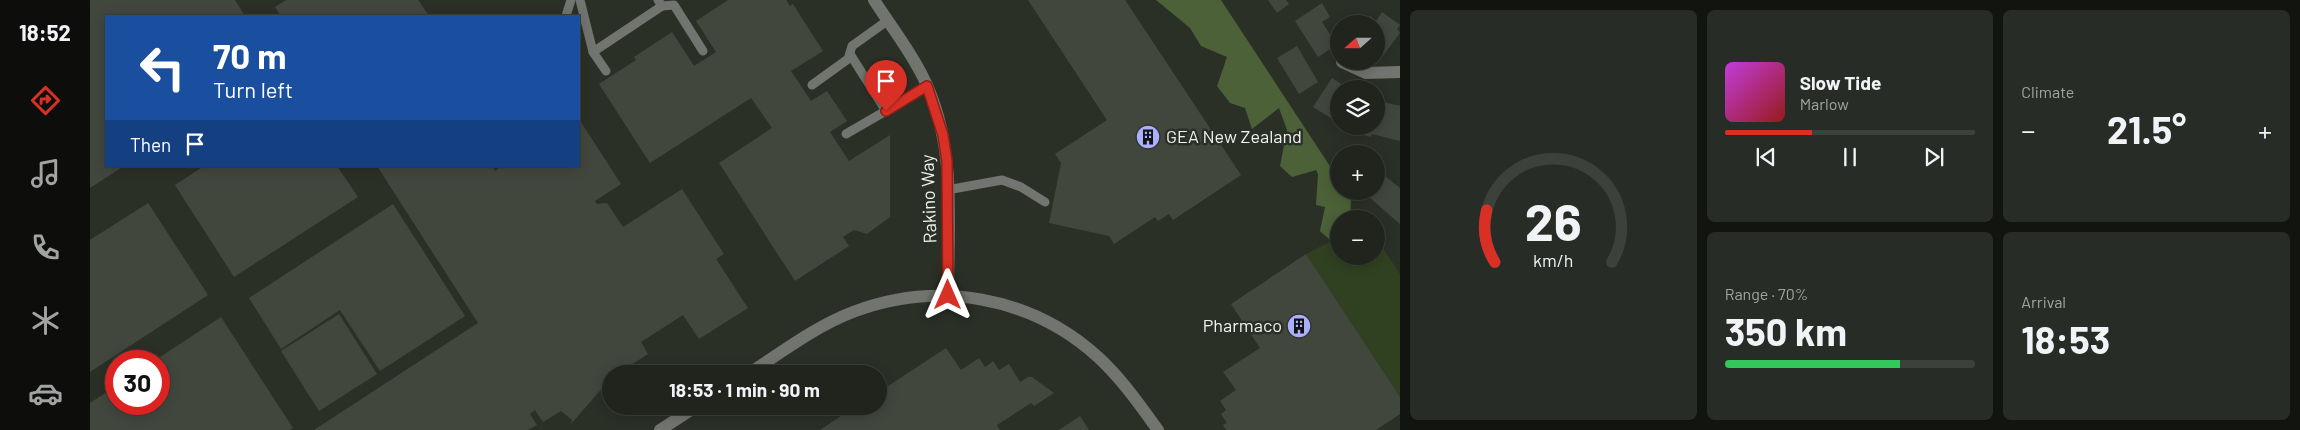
<!DOCTYPE html>
<html lang="en">
<head>
<meta charset="utf-8">
<style>
	body { margin:0; font-family:Barlow,sans-serif; background:#282c26; color:#f1f3f6; height:100vh; display:flex; flex-direction:column; font-size:19px; white-space:nowrap }
	* { box-sizing:border-box; margin:0 }
	p { font-size:16px; color:#a2a4a4 }
	.icon { flex:none; width:28px; height:28px; fill:none; stroke:currentColor; stroke-width:2; stroke-linecap:round; stroke-linejoin:round }
	.map { position:relative; flex:1; overflow:hidden }
	.panel { display:flex; flex-direction:column; gap:10px; padding:10px; background:#121410; width:900px }
	.panel>* { flex:none }
	.hud { position:absolute; left:15px; top:15px; width:475px; height:152px; border-radius:0px; box-shadow:0 2px 12px #0003,0 0 0 1px #3d413b; background:#1a4fa0; color:#fff; overflow:hidden }
	.needle { width:32px; rotate:249deg }
	.controls { position:absolute; left:1240px; top:15px; display:grid; gap:10px }
	.controls a { display:grid; place-items:center; width:55px; height:55px; border-radius:50%; background:#20241d; box-shadow:0 2px 12px #0003,0 0 0 1px #3d413b; font-size:25px }
	.speed { position:absolute; left:15px; top:350px; display:flex; gap:10px; font-size:25px; font-weight:700; text-align:center }
	.speed>* { display:grid; place-content:center; width:65px; height:65px; border-radius:50%; background:#20241d; box-shadow:0 2px 12px #0003,0 0 0 1px #3d413b; line-height:1 }
	.speed .limit { border:8px solid #d22; background:#fff; color:#111 }
	.pin { position:absolute; display:grid; place-items:center; width:42px; height:42px; color:#fff; margin:-51px -21px; border-radius:50% 50% 50% 0; rotate:-45deg; box-shadow:0 0 5px #0007 }
	.pin .icon { rotate:45deg }
	.me { position:absolute; width:55px; margin:-28px; rotate:0deg; stroke-linejoin:round; filter:drop-shadow(0 0 4px #0008) }
	.turn { display:flex; align-items:center; gap:18px; height:105px; padding:0 25px; font-size:22px }
	.turn .icon { width:65px; height:65px; stroke-width:2.5 }
	.turn b { display:block; font-size:35px; line-height:42px }
	.then { display:flex; align-items:center; height:48px; padding:0 25px; background:#0003; gap:10px; font-size:19px }
	.big { font-size:38px; font-weight:700; line-height:1.1 }
	.panel .card { flex:1; display:flex; flex-direction:column; justify-content:center; gap:8px; min-width:0; padding:0 18px; border-radius:8px; background:#282c26 }
	.panel .dial { align-items:center; gap:0 }
	.dial svg { height:130px; overflow:visible; fill:none; stroke:#3d413b; stroke-width:7; stroke-linecap:round; text-anchor:middle }
	.dial text { fill:#f1f3f6; stroke:none }
	.song { display:flex; align-items:center; gap:15px }
	.cover { width:60px; height:60px; border-radius:8px; background:linear-gradient(135deg,hsl(290 70% 55%),hsl(0 70% 35%)) }
	.played { height:5px; border-radius:2px; background:linear-gradient(90deg,#d93025 35%,#3d413b 35%) }
	.keys { display:flex; justify-content:space-around; direction:ltr }
	.heat { display:flex; justify-content:space-between; align-items:center; font-size:28px; direction:ltr }
	.charge { height:8px; border-radius:4px; background:linear-gradient(90deg,#34c759 70%,#3d413b 0) }
	.panel .tiles { flex:1; display:grid; gap:10px; grid-template-columns:repeat(3,1fr) }
	.card:first-child { grid-row:span 2 }
	.trip { position:absolute; left:512px; top:365px; width:285px; height:50px; border-radius:25px; background:#20241d; box-shadow:0 2px 12px #0003,0 0 0 1px #3d413b; font-weight:700; line-height:50px; text-align:center }
	main { display:flex; flex:1; min-height:0 }
	.tab-bar { display:flex; flex-direction:column; width:90px; justify-content:space-around; align-items:center; background:#0d0e0c; color:#a2a4a4 }
	.tab-bar .icon { width:35px; height:35px }
	.tab-bar .active { color:#d93025 }
	.tab-bar b { font-size:22px; color:#f1f3f6 }
	.map>svg:first-child { display:block }
	.green { fill:#304121 }
	.forest { fill:#4c6138 }
	.building { fill:#42473e }
	.lines { fill:none; stroke-linecap:round; stroke-linejoin:round }
	.service { stroke:#71746f; stroke-width:9 }
	.minor { stroke:#71746f; stroke-width:12 }
	.route-casing { stroke:#8d1f18; stroke-width:12 }
	.route { stroke:#d93025; stroke-width:9 }
	.labels { text-anchor:middle; stroke-width:5; stroke-linejoin:round; paint-order:stroke }
	.poi-label { font-size:18px; fill:#f0f4ee; stroke:#2b3027; text-anchor:start }
	.street-label { font-size:18px; fill:#f0f4ee; stroke:#2b3027 }
</style>
</head>
<body>
<main>
<nav class="tab-bar">
<b>18:52</b>
<svg class="icon active" aria-label="directions" viewBox="0 0 24 24"><path d="M12 3l9 9-9 9-9-9zM9 14v-3h6M13 9l2 2-2 2"/></svg>
<svg class="icon" aria-label="music" viewBox="0 0 24 24"><path d="M9 18V5l10-2v13"/><circle cx="6" cy="18" r="3"/><circle cx="16" cy="16" r="3"/></svg>
<svg class="icon" aria-label="phone" viewBox="0 0 24 24"><path d="M5 4h4l2 5-3 2q2 4 5 5l2-3 5 2v4C11 20 4 13 5 4z"/></svg>
<svg class="icon" aria-label="climate" viewBox="0 0 24 24"><path d="M12 3v18M4 7l16 10M4 17L20 7"/></svg>
<svg class="icon" aria-label="car" viewBox="0 0 24 24"><path d="M5 17H2v-5l4-1 3-4h7l3 4 3 1v5h-3M9 17h6M6 11h13"/><circle cx="7" cy="17" r="2"/><circle cx="17" cy="17" r="2"/></svg>
</nav>
<div class="map">
<svg width="1310" height="430" viewBox="0 0 1310 430">
	<rect width="100%" height="100%" fill="#2b3027"/>
	<polygon class="green" points="1249,237 1249,256 1286,256 1286,238 1310,274 1310,397 1216,254"/>
	<polygon class="forest" points="1066,0 1131,0 1249,180 1249,191 1256,191 1261,199 1260,219 1249,219 1249,237 1240,240 1230,231 1235,207 1226,205 1228,174 1226,170 1202,177 1190,166 1197,130 1189,108 1162,129 1155,108 1140,103 1127,86 1137,57 1111,46 1100,28"/>
	<g class="building">
		<polygon points="0,0 145,0 155,16 16,16 16,166 34,166 0,188"/>
		<polygon points="196,0 328,0 339,16 191,16 185,7"/>
		<polygon points="638,0 696,0 700,6 703,4 733,51 701,71 721,101 737,91 757,121 740,132 759,161 800,135 800,217 777,234 764,230 753,237 759,246 705,281 629,163 682,128 661,98 560,163 509,84 546,60 544,57 582,32 604,66 626,52 606,21"/>
		<polygon points="938,0 1035,0 1151,175 1083,220 1079,214 1068,221 1065,217 1024,244 1019,236 959,223 971,163 965,154 1017,120"/>
		<polygon points="1178,0 1196,0 1199,4 1187,13"/>
		<polygon points="1232,3 1240,17 1232,22 1247,45 1228,57 1205,21"/>
		<polygon points="1292,12 1310,25 1307,29 1310,33 1292,57 1286,53 1286,24 1274,24 1280,16 1286,21"/>
		<polygon points="1207,46 1228,82 1209,94 1187,58"/>
		<polygon points="1242,78 1259,89 1249,89 1249,123 1223,107"/>
		<polygon points="1286,100 1310,106 1310,141 1282,134 1281,137 1263,132 1264,126 1286,126"/>
		<polygon points="489,119 531,184 505,201 507,204 517,203 533,227 592,189 634,254 626,259 658,308 609,339 593,315 551,342 558,354 527,374 521,374 521,378 481,424 482,420 471,411 453,422 445,410 440,414 447,425 438,430 224,430 388,323 287,166 402,166 405,171 411,166 489,166"/>
		<polygon points="114,166 247,166 268,197 144,277 85,185"/>
		<polygon points="1286,175 1292,180 1295,176 1310,188 1310,224 1272,191 1286,191"/>
		<polygon points="58,203 118,295 0,372 0,240"/>
		<polygon points="303,204 375,316 290,371 250,310 191,349 159,298"/>
		<polygon points="1216,254 1310,397 1310,414 1286,430 1136,430 1133,425 1137,423 1131,414 1136,410 1130,401 1146,390 1133,372 1170,348 1141,304"/>
		<polygon points="249,314 287,374 229,411 191,351"/>
		<polygon points="131,317 203,428 199,430 0,430 0,403 26,386 26,404 69,404 69,361 64,361"/>
		<polygon points="856,348 871,370 889,358 895,367 903,361 909,370 919,364 930,382 938,377 942,377 964,393 944,406 941,403 907,425 910,430 730,430 766,406 789,406 789,392"/>
		<polygon points="990,416 999,430 969,430"/>
	</g>
	<g class="lines">
		<g class="service">
			<polyline points="490,0 503,52 516,71"/>
			<polyline points="568,0 572,6 584,5 613,51"/>
			<polyline points="476,16 481,0"/>
			<polyline points="503,52 572,6"/>
			<polyline points="760,54 796,111"/>
			<polyline points="722,85 758,59 762,46 797,21"/>
			<polyline points="756,134 837,87"/>
			<polyline points="857,190 912,180 931,187 955,202"/>
		</g>
		<g class="minor">
			<path d="M 784,0 C 800,25 820,50 833,77 C 867,144 858,222 858,295"/>
			<polyline points="1252,62 1276,73 1310,72"/>
			<path d="M 658,374 C 692,352 726,326 763,312 C 847,280 941,296 1008,357 C 1031,378 1049,404 1068,430"/>
			<polyline points="570,430 607,406"/>
		</g>
	</g>
	<g class="lines">
		<g class="route-casing">
			<polyline id="route" points="796,111 837,86 853,135 857,161 858,295"/>
		</g>
		<use href="#route" class="route"/>
	</g>
	<defs>
		<g id="building-disc" transform="scale(1.25)"><circle r="9.5" fill="#abaffb" stroke="#2b3027"/><path d="M-4-6H4V6H1V3H-1V6H-4ZM-2.5-4.3h1.7v1.8h-1.7ZM.8-4.3h1.7v1.8H.8ZM-2.5-1h1.7V.8h-1.7ZM.8-1h1.7V.8H.8Z" fill="#111"/></g>
	</defs>
	<g fill-rule="evenodd">
		<use href="#building-disc" x="1058" y="137"/>
		<use href="#building-disc" x="1209" y="326"/>
	</g>
	<g class="labels">
		<g class="poi-label">
			<text x="1076" y="143">GEA New Zealand</text>
			<text x="1192" y="332" text-anchor="end">Pharmaco</text>
		</g>
		<g class="street-label">
			<text transform="translate(839 199) rotate(-92)" y="6">Rakino Way</text>
		</g>
	</g>
</svg>
<div class="controls">
<a><svg class="needle" viewBox="-14 -14 28 28"><path d="M0-13l5 13h-10z" fill="#e53935"/><path d="M0 13l5-13h-10z" fill="#a2a4a4"/></svg></a>
<a><svg class="icon" aria-label="layers" viewBox="0 0 24 24"><path d="M12 4l9 5-9 5-9-5zM3 14l9 5 9-5"/></svg></a>
<a>+</a>
<a>−</a>
</div>
<div class="speed"><div class="limit">30</div></div>
<div class="pin" style="left:796px;top:111px;background:#d93025"><svg class="icon" aria-label="arrive" viewBox="0 0 24 24"><path d="M6 21V4h12l-3 4 3 4H6"/></svg></div>
<svg class="me" style="left:858px;top:295px" viewBox="-20 -20 40 40"><path d="M0-17L14 15 0 8-14 15z" fill="#d93025" stroke="#fff" stroke-width="4"/></svg>
<div class="trip">18:53 · 1 min · 90 m</div>
<div class="hud">
<div class="turn"><svg class="icon" aria-label="left" viewBox="0 0 24 24"><path d="M17 20v-9H6M10 6l-5 5 5 5"/></svg><div><b>70 m</b>Turn left</div></div>
<div class="then">Then<svg class="icon" aria-label="arrive" viewBox="0 0 24 24"><path d="M6 21V4h12l-3 4 3 4H6"/></svg></div>
</div>
</div>
<section class="panel">
<div class="tiles">
<div class="card dial"><svg viewBox="0 0 100 80">
<path d="M14 69A42 42 0 1 1 86 69"/>
<path d="M14 69A42 42 0 0 1 9 37" stroke="#d93025"/>
<text x="50" y="56" font-size="32" font-weight="700">26</text>
<text x="50" y="72" font-size="11">km/h</text>
</svg></div>
<div class="card">
<div class="song"><i class="cover"></i><div><b>Slow Tide</b><p>Marlow</p></div></div>
<div class="played"></div>
<div class="keys"><svg class="icon" aria-label="previous" viewBox="0 0 24 24"><path d="M18 5L8 12l10 7zM5 5v14"/></svg><svg class="icon" aria-label="pause" viewBox="0 0 24 24"><path d="M8 5v14M16 5v14"/></svg><svg class="icon" aria-label="next" viewBox="0 0 24 24"><path d="M6 5l10 7-10 7zM19 5v14"/></svg></div>
</div>
<div class="card"><p>Climate</p>
<div class="heat"><a>−</a><b class="big">21.5°</b><a>+</a></div>
</div>
<div class="card"><p>Range · 70%</p><b class="big">350 km</b><div class="charge"></div></div>
<div class="card"><p>Arrival</p><b class="big">18:53</b></div>
</div>
</section>
</main>
</body>
</html>
